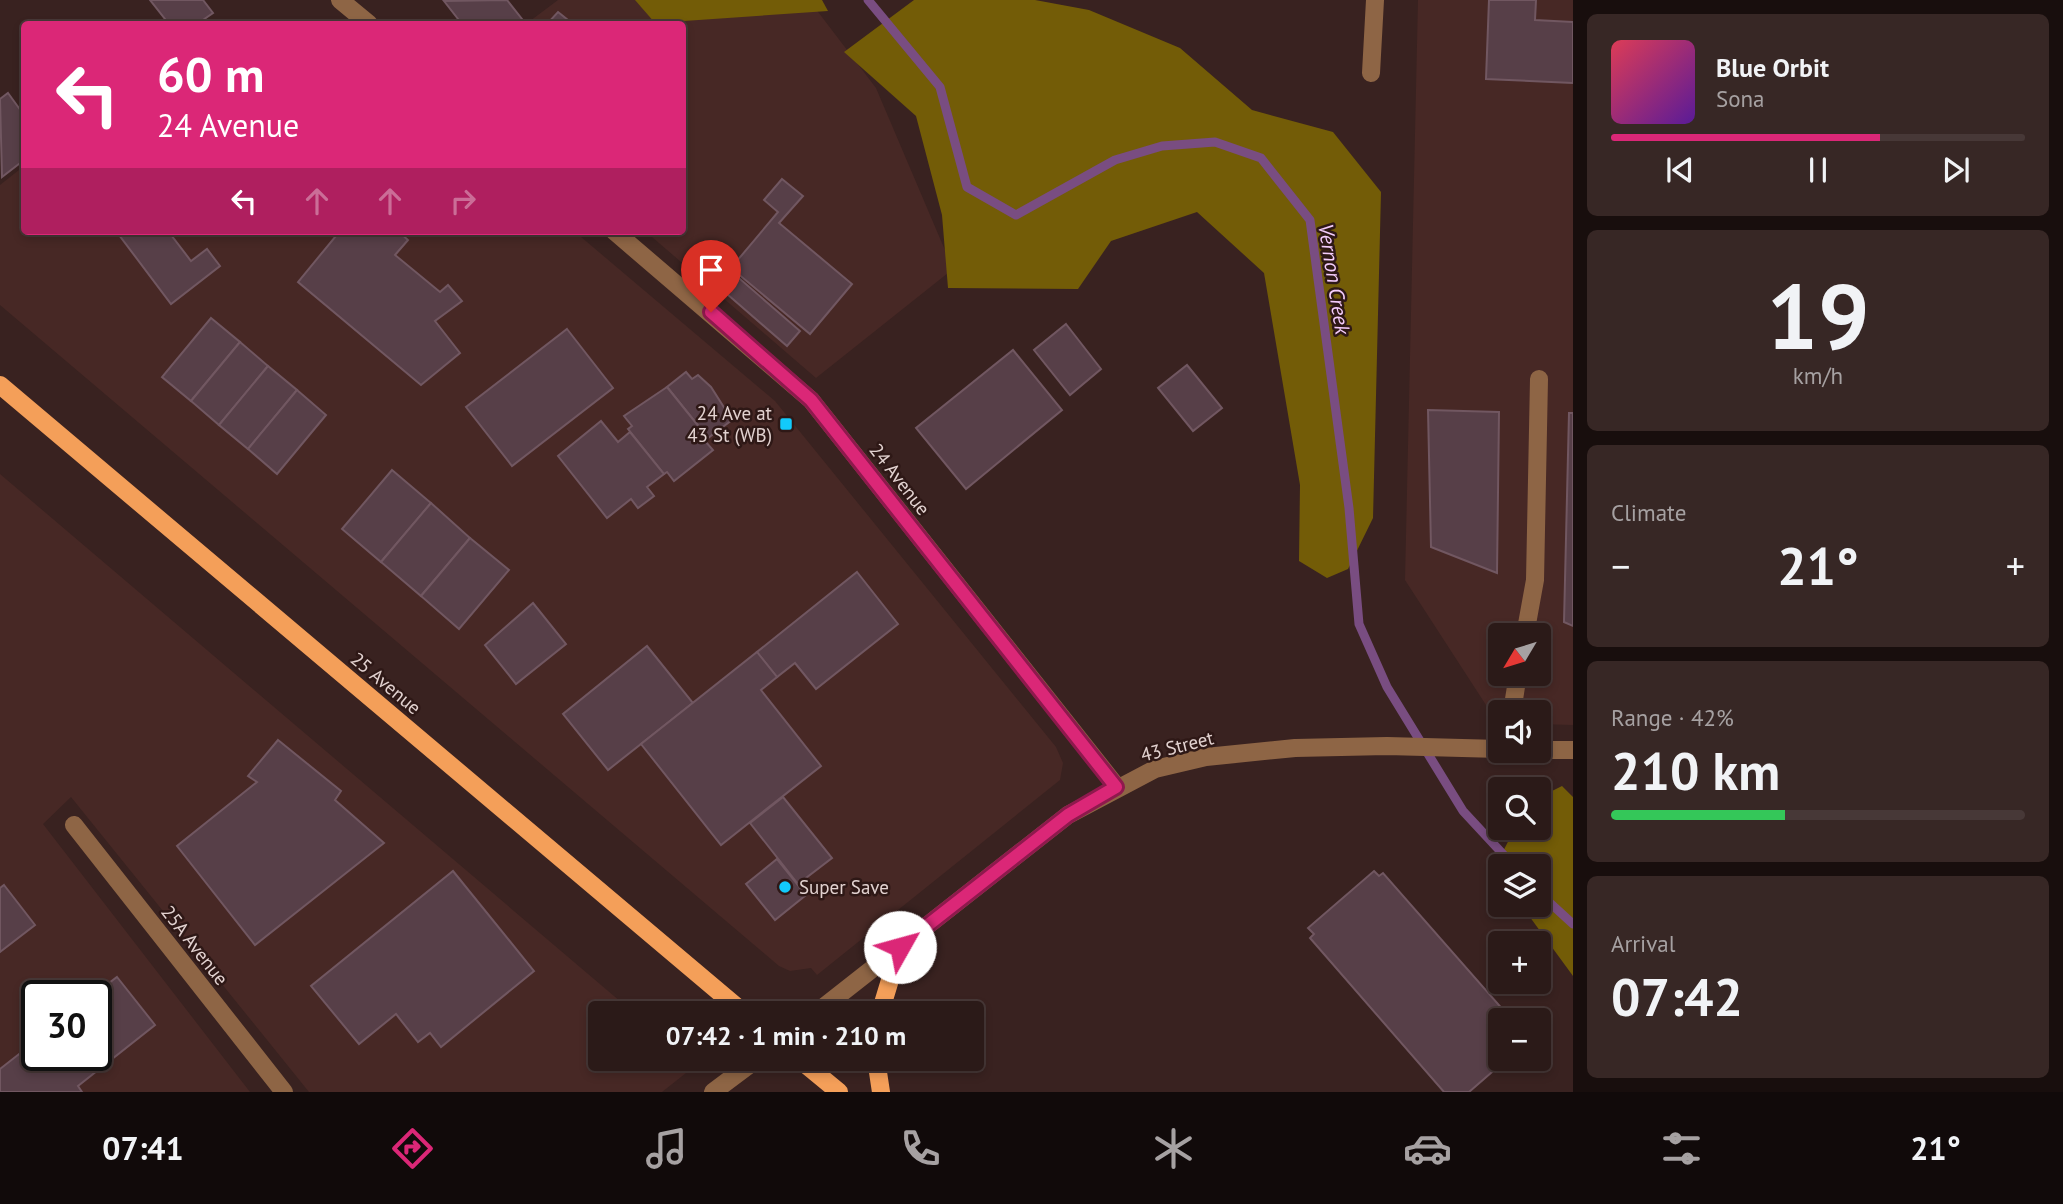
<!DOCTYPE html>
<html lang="en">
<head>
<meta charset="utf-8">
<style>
	body { margin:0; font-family:"PT Sans",sans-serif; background:#372725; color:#f1f3f6; height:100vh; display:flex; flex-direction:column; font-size:26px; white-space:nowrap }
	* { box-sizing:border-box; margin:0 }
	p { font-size:23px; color:#a6a1a2 }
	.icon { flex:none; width:38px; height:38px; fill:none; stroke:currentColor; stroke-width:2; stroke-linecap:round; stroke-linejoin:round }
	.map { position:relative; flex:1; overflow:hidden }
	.side { display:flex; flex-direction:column; gap:14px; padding:14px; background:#180e0d; width:490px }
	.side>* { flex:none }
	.banner { position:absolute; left:21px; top:21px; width:665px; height:214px; border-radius:7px; box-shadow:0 4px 10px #0003,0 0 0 2px #473837; background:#db2777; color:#fff; overflow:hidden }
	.needle { width:46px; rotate:232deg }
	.tools { position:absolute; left:1488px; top:623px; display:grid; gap:14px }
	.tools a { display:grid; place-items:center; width:63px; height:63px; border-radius:7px; background:#2b1a18; box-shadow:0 4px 10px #0003,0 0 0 2px #473837; font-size:35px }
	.speed { position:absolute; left:21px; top:980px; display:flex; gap:14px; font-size:35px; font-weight:700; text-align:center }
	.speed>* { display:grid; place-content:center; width:91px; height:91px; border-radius:50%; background:#2b1a18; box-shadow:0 4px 10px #0003,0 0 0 2px #473837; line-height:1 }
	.speed .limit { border:4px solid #111; border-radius:10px; background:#fff; color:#111 }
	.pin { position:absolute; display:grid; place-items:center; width:60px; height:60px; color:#fff; margin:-72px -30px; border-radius:50% 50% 50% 0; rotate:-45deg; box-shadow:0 0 7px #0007 }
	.pin .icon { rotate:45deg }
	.me { position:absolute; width:77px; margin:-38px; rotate:52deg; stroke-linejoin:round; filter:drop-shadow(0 0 5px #0008) }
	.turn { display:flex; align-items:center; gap:24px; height:147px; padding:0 21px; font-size:32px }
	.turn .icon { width:91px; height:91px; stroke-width:2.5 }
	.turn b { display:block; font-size:49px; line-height:60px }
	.lanes { display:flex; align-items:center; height:66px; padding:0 21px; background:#0003; justify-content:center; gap:35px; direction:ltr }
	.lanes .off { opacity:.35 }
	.big { font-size:52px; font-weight:700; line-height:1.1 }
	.side .widget { flex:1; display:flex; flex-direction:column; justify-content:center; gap:10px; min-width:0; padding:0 24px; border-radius:10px; background:#372725 }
	.side .dial { align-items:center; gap:0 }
	.dial b { font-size:91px; line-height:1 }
	.song { display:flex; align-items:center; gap:21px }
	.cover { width:84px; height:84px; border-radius:10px; background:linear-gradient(135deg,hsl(350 70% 55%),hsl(270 70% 35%)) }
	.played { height:7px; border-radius:4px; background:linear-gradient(90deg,#db2777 65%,#473837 65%) }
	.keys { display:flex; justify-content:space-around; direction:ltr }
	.heat { display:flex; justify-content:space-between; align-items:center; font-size:38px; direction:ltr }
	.charge { height:10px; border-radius:5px; background:linear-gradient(90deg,#34c759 42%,#473837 0) }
	.trip { position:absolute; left:588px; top:1001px; width:396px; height:70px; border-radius:7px; background:#2b1a18; box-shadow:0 4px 10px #0003,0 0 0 2px #473837; font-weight:700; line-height:70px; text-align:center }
	.tabs { display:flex; height:112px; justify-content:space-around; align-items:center; background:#110a0a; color:#a6a1a2 }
	.tabs .icon { width:49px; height:49px }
	.tabs .on { color:#db2777 }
	.tabs b { font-size:32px; color:#f1f3f6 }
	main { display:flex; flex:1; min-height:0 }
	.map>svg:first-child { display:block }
	.built { fill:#472825; fill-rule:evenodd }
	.forest { fill:#735c07 }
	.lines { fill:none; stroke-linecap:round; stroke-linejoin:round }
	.stream { stroke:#794d81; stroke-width:9 }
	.building { fill:#573f48; stroke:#715761; stroke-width:2 }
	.minor { stroke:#8e6545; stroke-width:18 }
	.major { stroke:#f49f59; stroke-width:18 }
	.route-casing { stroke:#8e194d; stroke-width:18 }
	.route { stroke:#db2777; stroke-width:12 }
	.poi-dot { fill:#12cafb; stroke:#2e1816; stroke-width:2.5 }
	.labels { text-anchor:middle; stroke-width:5; stroke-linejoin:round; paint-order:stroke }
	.poi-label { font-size:19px; fill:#e2d2d0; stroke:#2e1816; text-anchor:end }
	.street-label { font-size:19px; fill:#e2d2d0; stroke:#2e1816 }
	.water-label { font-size:21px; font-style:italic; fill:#f5cdfc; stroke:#2e1816 }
</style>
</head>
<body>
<main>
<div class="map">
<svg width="1573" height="1092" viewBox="0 0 1573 1092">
	<rect width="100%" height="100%" fill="#392220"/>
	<g class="built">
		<polygon points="558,0 809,0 876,88 953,269 816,378 645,231 682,231 682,24 526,24"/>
		<path d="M 1418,0 L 1573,0 L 1573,725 L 1538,724 L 1538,712 L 1500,712 L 1497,722 L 1405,580 ZM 1500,635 L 1538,635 L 1538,674 L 1500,674 Z"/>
		<polygon points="24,166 24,231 574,231 775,401 1056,747 1063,763 1060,780 817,975 811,968 790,971 779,966 0,305 0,185"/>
		<path d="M 0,474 L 634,1013 L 600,1013 L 600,1059 L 692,1059 L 686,1073 L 662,1092 L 309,1092 L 71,797 L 43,824 L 250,1092 L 0,1092 ZM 37,996 L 96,996 L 96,1055 L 37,1055 Z"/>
	</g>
	<g class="forest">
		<polygon points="635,0 822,0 828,11 655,23"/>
		<polygon points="914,0 1035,0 1089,10 1180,48 1252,110 1333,132 1381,192 1373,518 1348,569 1327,578 1299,561 1300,485 1264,273 1197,212 1111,241 1078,289 948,288 942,215 916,116 844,52"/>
		<polygon points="1562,786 1573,797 1573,976 1521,905 1538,905 1538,866 1500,866 1500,876 1494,869 1515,828 1538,828 1538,798"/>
	</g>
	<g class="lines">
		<g class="stream">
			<polyline points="868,0 940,87 967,187 1016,215 1115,160 1162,146 1215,142 1261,158 1310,220 1349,508 1359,624 1387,687 1463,811 1514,866"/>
			<polyline points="1538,892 1573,924"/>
		</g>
	</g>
	<g class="building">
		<polygon points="150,0 203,0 213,13 197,24 169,24"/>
		<polygon points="507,0 522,19 515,24 462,24 444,1"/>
		<polygon points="1489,0 1536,0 1535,20 1573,22 1573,83 1486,79"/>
		<polygon points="558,12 573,24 547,24"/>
		<polygon points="8,93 24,115 24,160 2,177 0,99"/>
		<polygon points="782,179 803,196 779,223 852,284 810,334 731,268 778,212 764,200"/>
		<polygon points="116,231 168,231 191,261 207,249 220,266 171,304"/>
		<polygon points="340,231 398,231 408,240 395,255 440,292 448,285 462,301 435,321 460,353 421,385 298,282"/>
		<polygon points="725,266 800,331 787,346 712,281"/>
		<polygon points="211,318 240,342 191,401 162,377"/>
		<polygon points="1066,324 1101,369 1070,395 1034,350"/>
		<polygon points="567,329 613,388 512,466 466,407"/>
		<polygon points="240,342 268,366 219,425 191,401"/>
		<polygon points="1013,350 1062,410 966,489 916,428"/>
		<polygon points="1187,365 1222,408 1193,431 1158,388"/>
		<polygon points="268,366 297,390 248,449 219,425"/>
		<polygon points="686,372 692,379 698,375 711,387 732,420 708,438 667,387"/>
		<polygon points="667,387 708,438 705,441 713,450 674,481 667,472 664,474 628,429 632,426 624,416"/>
		<polygon points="297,390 326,415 277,474 248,449"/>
		<polygon points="1428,410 1499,412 1497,573 1431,547"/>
		<polygon points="1569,413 1573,413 1573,626 1564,622"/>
		<polygon points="601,421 618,442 630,432 664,474 647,487 654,496 638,508 631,499 607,518 558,456"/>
		<polygon points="392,470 431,503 381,562 342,529"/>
		<polygon points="431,503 470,538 421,596 381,562"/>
		<polygon points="470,538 509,570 459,629 421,596"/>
		<polygon points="857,572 898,624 816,689 795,663 777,677 757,652"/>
		<polygon points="533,603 566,644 516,684 485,645"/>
		<polygon points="647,646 693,703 608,770 563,714"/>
		<polygon points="757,652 777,677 761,690 821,766 721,845 641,744"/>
		<polygon points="278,740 341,791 335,800 384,843 255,945 177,846 257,782 248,776"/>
		<polygon points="783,797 832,858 798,884 750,823"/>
		<polygon points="777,859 806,895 775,920 746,884"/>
		<polygon points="453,871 534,971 441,1047 430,1033 418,1042 396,1014 359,1044 311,986"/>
		<polygon points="1374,871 1379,876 1383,873 1512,1020 1500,1020 1500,1059 1507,1059 1469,1092 1444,1092 1310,938 1314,934 1308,928"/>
		<polygon points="4,885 35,925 0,952 0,888"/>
		<polygon points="117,977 155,1025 78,1086 82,1092 0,1092 0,1069 37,1040 37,1055 96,1055 96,996 92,996"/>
	</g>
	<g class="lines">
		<g class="minor">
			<polyline points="340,0 369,24"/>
			<polyline points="1371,73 1375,0"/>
			<polyline points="614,231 811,400 1117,787"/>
			<polyline points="1525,635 1535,580 1539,379"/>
			<polyline points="1512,712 1518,674"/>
			<polyline points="1538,750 1573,750"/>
			<polyline points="74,825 284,1092"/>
			<polyline points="816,1013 1068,815 1155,769 1206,757 1295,748 1387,746 1500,749"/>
			<polyline points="713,1092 757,1059"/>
		</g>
		<g class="major">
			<polyline points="0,385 744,1013"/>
			<polyline points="880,1013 900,947"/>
			<polyline points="799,1059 839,1092"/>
			<polyline points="876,1059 881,1092"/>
		</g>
	</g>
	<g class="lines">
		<g class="route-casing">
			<polyline id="route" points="711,312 811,400 1116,787 1068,815 900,947"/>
		</g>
		<use href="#route" class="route"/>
	</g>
	<g class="poi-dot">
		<rect x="779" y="417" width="14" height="14" rx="3.5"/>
		<circle cx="785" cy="887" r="7"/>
	</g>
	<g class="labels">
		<g class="poi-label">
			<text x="772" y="420">24 Ave at<tspan x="772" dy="22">43 St (WB)</tspan></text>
			<text x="799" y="894" text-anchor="start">Super Save</text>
		</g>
		<g class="street-label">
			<text transform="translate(900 479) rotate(52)" y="7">24 Avenue</text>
			<text transform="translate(386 683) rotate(40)" y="7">25 Avenue</text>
			<text transform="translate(1177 746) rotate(-14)" y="7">43 Street</text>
			<text transform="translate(195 945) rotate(52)" y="7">25A Avenue</text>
		</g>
		<g class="water-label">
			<text transform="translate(1334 279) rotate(81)" y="7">Vernon Creek</text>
		</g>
	</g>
</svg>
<div class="tools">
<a><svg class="needle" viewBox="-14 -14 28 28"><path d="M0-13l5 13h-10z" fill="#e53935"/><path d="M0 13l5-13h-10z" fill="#a6a1a2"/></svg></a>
<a><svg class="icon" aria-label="sound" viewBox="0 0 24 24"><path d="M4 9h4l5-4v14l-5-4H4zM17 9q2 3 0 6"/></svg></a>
<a><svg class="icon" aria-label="search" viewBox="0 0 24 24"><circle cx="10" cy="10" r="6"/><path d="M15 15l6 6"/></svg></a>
<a><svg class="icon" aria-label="layers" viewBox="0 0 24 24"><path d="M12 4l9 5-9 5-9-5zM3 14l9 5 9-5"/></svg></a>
<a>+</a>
<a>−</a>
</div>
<div class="speed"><div class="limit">30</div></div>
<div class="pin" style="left:711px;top:312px;background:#d93025"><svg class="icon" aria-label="arrive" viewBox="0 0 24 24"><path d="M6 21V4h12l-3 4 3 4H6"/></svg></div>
<svg class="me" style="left:900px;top:947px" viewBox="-20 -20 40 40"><circle r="19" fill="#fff"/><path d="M0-13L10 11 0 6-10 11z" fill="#db2777"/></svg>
<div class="trip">07:42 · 1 min · 210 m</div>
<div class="banner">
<div class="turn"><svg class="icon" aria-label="left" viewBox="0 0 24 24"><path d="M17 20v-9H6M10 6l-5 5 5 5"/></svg><div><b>60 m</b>24 Avenue</div></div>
<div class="lanes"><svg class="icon" aria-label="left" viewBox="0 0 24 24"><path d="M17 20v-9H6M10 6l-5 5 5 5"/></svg><svg class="icon off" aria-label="ahead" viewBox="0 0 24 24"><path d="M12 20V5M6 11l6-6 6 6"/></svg><svg class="icon off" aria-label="ahead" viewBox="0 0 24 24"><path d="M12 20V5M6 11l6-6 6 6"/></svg><svg class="icon off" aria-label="right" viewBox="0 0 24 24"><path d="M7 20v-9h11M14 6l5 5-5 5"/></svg></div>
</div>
</div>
<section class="side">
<div class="widget">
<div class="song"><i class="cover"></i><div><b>Blue Orbit</b><p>Sona</p></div></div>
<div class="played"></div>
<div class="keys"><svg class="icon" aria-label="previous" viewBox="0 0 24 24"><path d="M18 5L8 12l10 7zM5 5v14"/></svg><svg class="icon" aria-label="pause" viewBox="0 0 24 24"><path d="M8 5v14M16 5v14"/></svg><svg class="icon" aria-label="next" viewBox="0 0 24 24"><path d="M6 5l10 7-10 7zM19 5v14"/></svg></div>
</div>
<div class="widget dial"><b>19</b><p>km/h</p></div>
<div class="widget"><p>Climate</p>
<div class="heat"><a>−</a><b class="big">21°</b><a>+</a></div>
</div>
<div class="widget"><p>Range · 42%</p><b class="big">210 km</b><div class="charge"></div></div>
<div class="widget"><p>Arrival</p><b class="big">07:42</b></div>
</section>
</main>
<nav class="tabs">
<b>07:41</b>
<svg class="icon on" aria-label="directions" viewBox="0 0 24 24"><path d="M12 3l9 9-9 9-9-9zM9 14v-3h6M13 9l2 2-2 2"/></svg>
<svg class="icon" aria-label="music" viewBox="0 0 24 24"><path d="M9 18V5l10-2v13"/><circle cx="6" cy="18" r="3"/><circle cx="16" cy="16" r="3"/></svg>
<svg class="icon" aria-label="phone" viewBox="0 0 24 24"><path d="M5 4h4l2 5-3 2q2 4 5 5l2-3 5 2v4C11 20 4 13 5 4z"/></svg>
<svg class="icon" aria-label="climate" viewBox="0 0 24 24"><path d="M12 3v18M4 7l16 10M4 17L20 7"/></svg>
<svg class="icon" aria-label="car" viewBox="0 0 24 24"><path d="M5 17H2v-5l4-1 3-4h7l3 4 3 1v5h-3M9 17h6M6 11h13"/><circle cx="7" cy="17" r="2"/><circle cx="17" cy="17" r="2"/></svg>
<svg class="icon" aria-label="filters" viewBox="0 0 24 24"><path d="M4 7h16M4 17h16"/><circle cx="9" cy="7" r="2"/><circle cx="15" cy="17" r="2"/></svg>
<b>21°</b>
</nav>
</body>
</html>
